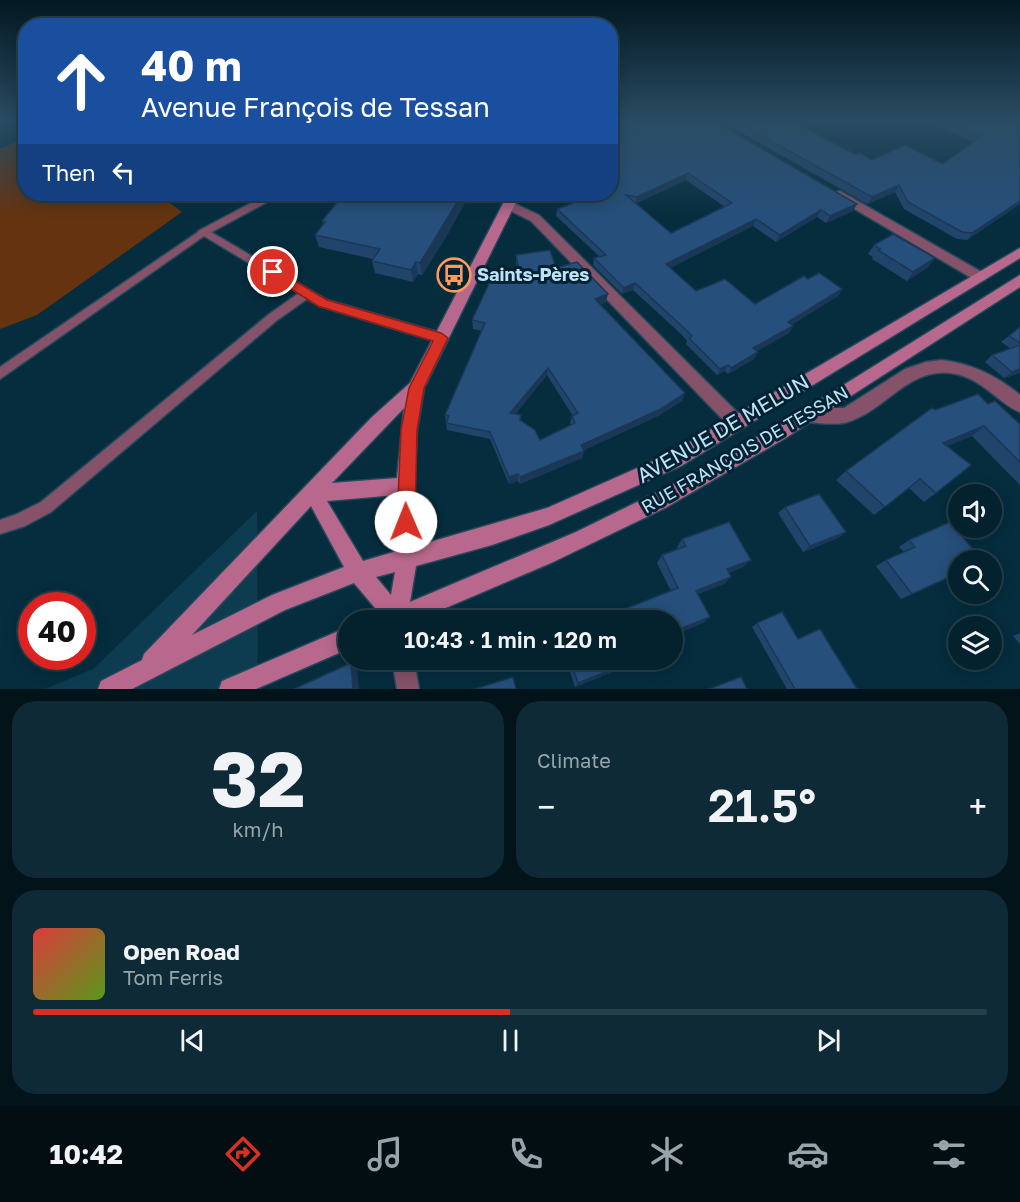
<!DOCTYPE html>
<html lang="en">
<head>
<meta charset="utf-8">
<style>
	body { margin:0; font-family:"Golos Text",sans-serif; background:#0d2a36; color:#f1f3f6; height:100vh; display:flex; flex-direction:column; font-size:22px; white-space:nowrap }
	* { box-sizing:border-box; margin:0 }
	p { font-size:20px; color:#97a4aa }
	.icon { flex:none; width:33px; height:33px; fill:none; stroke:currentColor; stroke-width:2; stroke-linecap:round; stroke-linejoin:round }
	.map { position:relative; height:689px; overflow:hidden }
	.sheet { display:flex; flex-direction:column; gap:12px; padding:12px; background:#021319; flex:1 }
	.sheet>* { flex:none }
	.hud { position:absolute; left:18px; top:18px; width:600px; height:183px; border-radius:24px; box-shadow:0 3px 15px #0003,0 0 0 2px #253f4a; background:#1a4fa0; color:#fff; overflow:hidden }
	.buttons { position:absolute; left:948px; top:484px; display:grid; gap:12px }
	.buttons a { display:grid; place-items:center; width:54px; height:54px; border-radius:50%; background:#04222e; box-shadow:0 3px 15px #0003,0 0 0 2px #253f4a; font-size:30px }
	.speed { position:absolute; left:18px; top:592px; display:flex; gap:12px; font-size:30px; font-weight:700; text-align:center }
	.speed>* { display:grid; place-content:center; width:78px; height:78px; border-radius:50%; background:#04222e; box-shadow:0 3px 15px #0003,0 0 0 2px #253f4a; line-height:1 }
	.speed .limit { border:9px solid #d22; background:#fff; color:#111 }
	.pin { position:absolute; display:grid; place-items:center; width:51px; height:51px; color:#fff; margin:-26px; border:3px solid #fff; border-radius:50%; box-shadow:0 2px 6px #0007 }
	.me { position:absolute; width:66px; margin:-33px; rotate:359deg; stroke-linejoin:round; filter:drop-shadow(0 0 4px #0008) }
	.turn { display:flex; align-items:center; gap:21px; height:126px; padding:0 24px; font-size:27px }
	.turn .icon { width:78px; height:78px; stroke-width:2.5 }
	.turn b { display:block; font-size:42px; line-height:51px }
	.then { display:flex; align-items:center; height:57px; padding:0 24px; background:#0003; gap:12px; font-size:22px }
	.big { font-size:45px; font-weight:600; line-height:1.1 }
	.sheet .widget { flex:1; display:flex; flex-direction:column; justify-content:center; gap:9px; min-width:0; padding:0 21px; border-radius:24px; background:#0d2a36 }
	.sheet .dial { align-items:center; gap:0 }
	.dial b { font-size:78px; line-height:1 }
	.song { display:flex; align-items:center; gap:18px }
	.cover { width:72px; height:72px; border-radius:9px; background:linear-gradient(135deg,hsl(0 70% 55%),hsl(90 70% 35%)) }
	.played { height:6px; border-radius:3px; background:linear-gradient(90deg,#d93025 50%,#253f4a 50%) }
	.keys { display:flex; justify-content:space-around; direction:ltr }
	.heat { display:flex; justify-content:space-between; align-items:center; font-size:33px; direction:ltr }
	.sheet .tiles { flex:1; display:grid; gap:12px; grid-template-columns:1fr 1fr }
	.widget:last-child { grid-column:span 2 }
	.trip { position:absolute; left:338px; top:610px; width:345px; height:60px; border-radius:30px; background:#04222e; box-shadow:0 3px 15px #0003,0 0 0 2px #253f4a; font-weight:600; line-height:60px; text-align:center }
	.tabs { display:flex; height:96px; justify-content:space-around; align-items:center; background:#020e12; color:#97a4aa }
	.tabs .icon { width:42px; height:42px }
	.tabs .current { color:#d93025 }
	.tabs b { font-size:27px; color:#f1f3f6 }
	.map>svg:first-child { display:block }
	.built { fill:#0d3b4f }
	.green { fill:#65330f }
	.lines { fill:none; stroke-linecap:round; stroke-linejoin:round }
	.lane-casing { stroke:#234a5b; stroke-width:3 }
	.street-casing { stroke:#234a5b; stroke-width:3 }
	.secondary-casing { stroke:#234a5b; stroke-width:3 }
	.lane { fill:#855269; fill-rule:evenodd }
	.street { fill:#855269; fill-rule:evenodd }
	.secondary { fill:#b8688c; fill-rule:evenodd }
	.wall { fill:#21446a; fill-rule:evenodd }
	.shaded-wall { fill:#1b3756 }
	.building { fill:#264f7b; stroke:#1b3756; stroke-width:1.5; fill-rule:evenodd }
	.route { fill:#d93025; stroke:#8d1f18; stroke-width:1.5 }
	.labels { text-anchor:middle; stroke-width:6; stroke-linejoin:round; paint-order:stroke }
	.poi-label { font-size:18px; font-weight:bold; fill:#c0e1f4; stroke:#002333; text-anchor:start }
	.street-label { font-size:18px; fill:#c0e1f4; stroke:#002333 }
	.near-street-label { font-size:21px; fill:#c0e1f4; stroke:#002333 }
</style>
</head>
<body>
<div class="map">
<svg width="1020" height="689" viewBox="0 0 1020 689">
	<rect width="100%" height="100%" fill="#052d3e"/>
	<polygon class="built" points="257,511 258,689 45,689 93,669"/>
	<polygon class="green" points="25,138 26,194 158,194 182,212 37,315 0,329 0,149"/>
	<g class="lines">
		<g class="lane-casing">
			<polygon id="lane" points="204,228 327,300 441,333 445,335 447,338 445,341 441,343 319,306 307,299 276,321 51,512 25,526 0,534 0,520 17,514 41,502 268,315 299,293 204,236 0,379 0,367"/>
		</g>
		<g class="street-casing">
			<g id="street">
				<polygon points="840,191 985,274 987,277 985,280 975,280 836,198 836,192"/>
				<polygon points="268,194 282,194 208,234 204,235 198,231"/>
				<polygon points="509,201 539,215 743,418 745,423 743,428 737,430 731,428 531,221 505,208 503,205"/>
				<path d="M 941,360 C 971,363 997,376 1020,395 L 1020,412 C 999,404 984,380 956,374 C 908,364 887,412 844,423 C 832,425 819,423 807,422 L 801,420 L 799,415 L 801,410 L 807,408 L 844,408 L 905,369 L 926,362 Z"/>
				<polygon points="392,660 414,660 419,689 397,689"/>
			</g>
		</g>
		<g class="secondary-casing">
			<g id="secondary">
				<path d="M 508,194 L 520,194 L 424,388 L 417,430 L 414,486 L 416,546 L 547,508 L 669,454 L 1020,248 L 1020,258 L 681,466 L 549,525 L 492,545 L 416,566 L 410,602 L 576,532 L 690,476 L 813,404 L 1020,275 L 1020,287 L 784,439 L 665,508 L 551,563 L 415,621 L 378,621 L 381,615 L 354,583 L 285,610 L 132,689 L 98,689 L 101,681 L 142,660 L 144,654 L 372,417 L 410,383 ZM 404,408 L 397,478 L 332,483 ZM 396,495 L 397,551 L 363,561 L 327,501 ZM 311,506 L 344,567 L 272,595 L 192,635 ZM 395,572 L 391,595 L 376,577 Z"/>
				<polygon points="348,627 348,649 256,689 219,689 222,681"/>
			</g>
		</g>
		<use href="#lane" class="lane"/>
		<use href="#street" class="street"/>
		<use href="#secondary" class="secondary"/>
	</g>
	<g class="wall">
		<path d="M 610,121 L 853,211 L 826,223 L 817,217 L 776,242 L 753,226 L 670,268 L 696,291 L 755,304 L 808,279 L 842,289 L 838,296 L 791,325 L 793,326 L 789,333 L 757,351 L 758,352 L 754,359 L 728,374 L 725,371 L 717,375 L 686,344 L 687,341 L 682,335 L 633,290 L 622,294 L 593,265 L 594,258 L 600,257 L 556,216 L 557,209 L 592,196 L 579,194 L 610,194 ZM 686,180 L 725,207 L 671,233 L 636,203 Z"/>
		<polygon points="721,121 799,121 795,122 856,155 872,160 943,164 973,142 930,123 932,121 994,121 1001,124 1020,123 1020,204 967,240 957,239 904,209 895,192 867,204"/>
		<polygon points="322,221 449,232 422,275 418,274 413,282 375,273 372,261 373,259 319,247 315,235 323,225"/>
		<polygon points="874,245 928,267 907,281 872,259 873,257 868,254"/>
		<path d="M 516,255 L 556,268 L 606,302 L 600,305 L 682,401 L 658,416 L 584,450 L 582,458 L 520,484 L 518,481 L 509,484 L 490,439 L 447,430 L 445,415 L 482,331 L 473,329 L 472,320 L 518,276 L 516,263 ZM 547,375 L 573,416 L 572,416 L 570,424 L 571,425 L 540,440 L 515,414 Z"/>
		<polygon points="1020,327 1020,373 1004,378 985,362 992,355 1010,348 1001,342"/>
		<polygon points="988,404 1020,424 1020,485 972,436 947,446 936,493 924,502 909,488 874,515 836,480 846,471 935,410"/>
		<polygon points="785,507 846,532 838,538 803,552 778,513"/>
		<polygon points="682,539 743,567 729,573 724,584 698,594 710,617 703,623 671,591 657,563 662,555 678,549 677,547"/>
		<polygon points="909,540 958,561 958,574 901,599 876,566 886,560 904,552 899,547"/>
		<polygon points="757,623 798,639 857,689 787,689 752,627"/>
		<polygon points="1020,633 1020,644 1013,636"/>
		<polygon points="566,660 639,660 637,662 575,687"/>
	</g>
	<g class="shaded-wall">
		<polygon points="688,173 686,180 635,204 637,197"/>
		<polygon points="899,185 895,192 867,204 872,197"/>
		<polygon points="462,194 470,194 449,232 422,275 420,263"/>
		<polygon points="1020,201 1020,204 967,240 972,233"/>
		<polygon points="857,204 853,211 826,223 830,216"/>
		<polygon points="821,210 817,217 776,242 780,235"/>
		<polygon points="756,219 753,226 664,271 666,264"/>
		<polygon points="935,258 928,267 907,281 913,272"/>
		<polygon points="416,262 418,274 413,282 411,270"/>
		<polygon points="635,283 633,290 622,294 624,288"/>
		<polygon points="842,289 838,296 784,329 788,322"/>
		<polygon points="608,294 606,302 593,308 595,299"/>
		<polygon points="793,326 789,333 750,355 753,348"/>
		<polygon points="758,352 754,359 728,374 731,368"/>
		<polygon points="728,365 725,371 717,375 720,369"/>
		<polygon points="548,368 547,375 510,421 510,413"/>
		<polygon points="1020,369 1020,373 1004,378 1012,372"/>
		<polygon points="685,393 682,401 658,416 580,452 581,445"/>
		<polygon points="984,426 972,436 932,452 943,443"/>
		<polygon points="584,451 582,458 520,484 520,477"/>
		<polygon points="518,474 518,481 509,484 509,477"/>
		<polygon points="846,532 838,538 803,552 810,546"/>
		<polygon points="751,560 743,567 720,576 727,569"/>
		<polygon points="731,577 724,584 690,597 696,591"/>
		<polygon points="710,617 703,623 672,636 672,632"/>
		<polygon points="635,660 639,660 637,662 575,687 578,683"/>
		<polygon points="351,663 357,668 359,689 353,689"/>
	</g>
	<g class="building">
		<path d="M 610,121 L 713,121 L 857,204 L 830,216 L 821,210 L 780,235 L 756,219 L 666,264 L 696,291 L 725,279 L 755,304 L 804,276 L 808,279 L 819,273 L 842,289 L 788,322 L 793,326 L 753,348 L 758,352 L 731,368 L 728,365 L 720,369 L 689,338 L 692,336 L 684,328 L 635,283 L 624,288 L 594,258 L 606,255 L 557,209 L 598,194 L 610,194 ZM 688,173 L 732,203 L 671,233 L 626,195 L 637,197 Z"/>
		<polygon points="735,121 791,121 856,155 859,153 872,160 905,145 943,164 981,136 944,121 994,121 1001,124 1006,121 1015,121 1020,123 1020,201 972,233 962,232 908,202 899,185 872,197"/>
		<polygon points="344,194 462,194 447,219 420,263 416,262 411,270 372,261 380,249 315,235 325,222 322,221"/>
		<polygon points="893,234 935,258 913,272 878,250 880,249 874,245"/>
		<path d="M 550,250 L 556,268 L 577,262 L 608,294 L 595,299 L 685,393 L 661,409 L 581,445 L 584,451 L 520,477 L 518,474 L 509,477 L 490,432 L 446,423 L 449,416 L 445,415 L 485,323 L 472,320 L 495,271 L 520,276 L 516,255 ZM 548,368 L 578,413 L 572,416 L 575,423 L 540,440 L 535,430 L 520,420 L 521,415 L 510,413 Z"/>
		<polygon points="1020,327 1020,343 1009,336"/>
		<polygon points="1020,345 1020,369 1012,372 992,355"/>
		<polygon points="978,394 988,404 995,401 1020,424 1020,462 984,426 943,443 971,465 936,493 920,479 885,507 846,471 932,408 935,410"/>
		<polygon points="819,494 846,532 810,546 785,507"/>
		<polygon points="729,522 751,560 727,569 731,577 696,591 710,617 672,632 672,621 594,621 678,588 662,555 686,546 682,539"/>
		<polygon points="950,522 983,561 958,561 958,573 912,594 886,560 915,547 909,540"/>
		<polygon points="782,612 798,639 820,629 857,689 795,689 757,623"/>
		<polygon points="570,660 635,660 578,683"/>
		<polygon points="351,663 353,689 294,689"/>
		<polygon points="513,677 516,689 475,689"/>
		<polygon points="741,677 747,689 709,689"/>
	</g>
	<linearGradient id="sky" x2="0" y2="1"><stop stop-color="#031922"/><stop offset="0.56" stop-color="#2a4c63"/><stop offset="1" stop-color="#2a4c63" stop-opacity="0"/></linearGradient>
	<rect width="1020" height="217" fill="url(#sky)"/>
	<polygon class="route" points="273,268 327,300 441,333 448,338 424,388 417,430 415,522 412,528 406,531 400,528 397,522 401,430 409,388 433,341 318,306 269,275 269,269"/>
	<defs>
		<g id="bus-ring" transform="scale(1.725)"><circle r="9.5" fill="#002333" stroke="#ff9b5a" stroke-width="1.5"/><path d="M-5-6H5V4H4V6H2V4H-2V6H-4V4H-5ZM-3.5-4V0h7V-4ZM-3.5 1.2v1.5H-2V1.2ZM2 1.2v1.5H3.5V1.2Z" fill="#ff9b5a"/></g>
	</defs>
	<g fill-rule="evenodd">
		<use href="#bus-ring" x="454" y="275"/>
	</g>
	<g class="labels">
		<g class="poi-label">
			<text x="477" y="281">Saints-Pères</text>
		</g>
		<g class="street-label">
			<text transform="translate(745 450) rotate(-30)" y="6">RUE FRANÇOIS DE TESSAN</text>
		</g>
		<g class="near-street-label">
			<text transform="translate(723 429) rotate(-30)" y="7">AVENUE DE MELUN</text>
		</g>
	</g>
</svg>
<div class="buttons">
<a><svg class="icon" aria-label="sound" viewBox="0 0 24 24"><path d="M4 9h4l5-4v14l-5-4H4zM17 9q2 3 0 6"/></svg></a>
<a><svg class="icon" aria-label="search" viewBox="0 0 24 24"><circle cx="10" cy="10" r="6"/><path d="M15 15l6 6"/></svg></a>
<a><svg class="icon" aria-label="layers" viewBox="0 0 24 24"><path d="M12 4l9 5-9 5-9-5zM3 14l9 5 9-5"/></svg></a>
</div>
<div class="speed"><div class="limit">40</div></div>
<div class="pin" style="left:273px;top:272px;background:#d93025"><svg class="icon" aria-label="arrive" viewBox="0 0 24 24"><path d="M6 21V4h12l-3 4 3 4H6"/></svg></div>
<svg class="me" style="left:406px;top:522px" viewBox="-20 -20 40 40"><circle r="19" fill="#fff"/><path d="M0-13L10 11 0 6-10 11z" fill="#d93025"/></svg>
<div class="trip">10:43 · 1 min · 120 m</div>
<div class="hud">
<div class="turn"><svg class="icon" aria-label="ahead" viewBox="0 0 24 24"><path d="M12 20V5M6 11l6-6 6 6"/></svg><div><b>40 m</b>Avenue François de Tessan</div></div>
<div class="then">Then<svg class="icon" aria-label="left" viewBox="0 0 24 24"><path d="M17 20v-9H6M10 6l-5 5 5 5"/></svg></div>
</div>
</div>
<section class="sheet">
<div class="tiles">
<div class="widget dial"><b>32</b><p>km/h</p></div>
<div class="widget"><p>Climate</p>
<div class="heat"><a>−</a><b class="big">21.5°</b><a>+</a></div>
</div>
<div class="widget">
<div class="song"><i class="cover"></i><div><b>Open Road</b><p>Tom Ferris</p></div></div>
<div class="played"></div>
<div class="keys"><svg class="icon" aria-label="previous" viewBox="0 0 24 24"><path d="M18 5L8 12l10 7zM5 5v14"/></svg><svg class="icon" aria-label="pause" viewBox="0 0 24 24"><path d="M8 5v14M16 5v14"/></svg><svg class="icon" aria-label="next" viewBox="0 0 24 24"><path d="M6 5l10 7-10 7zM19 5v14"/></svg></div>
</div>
</div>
</section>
<nav class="tabs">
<b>10:42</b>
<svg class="icon current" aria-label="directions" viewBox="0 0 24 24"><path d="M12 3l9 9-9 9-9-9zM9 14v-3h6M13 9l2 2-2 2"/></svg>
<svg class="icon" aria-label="music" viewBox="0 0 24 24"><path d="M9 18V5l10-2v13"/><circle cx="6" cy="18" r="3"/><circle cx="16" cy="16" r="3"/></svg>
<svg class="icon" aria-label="phone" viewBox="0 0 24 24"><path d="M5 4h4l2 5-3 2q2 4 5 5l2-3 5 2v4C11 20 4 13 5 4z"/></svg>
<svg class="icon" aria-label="climate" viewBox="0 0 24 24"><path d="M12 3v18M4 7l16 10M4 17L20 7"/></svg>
<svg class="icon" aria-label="car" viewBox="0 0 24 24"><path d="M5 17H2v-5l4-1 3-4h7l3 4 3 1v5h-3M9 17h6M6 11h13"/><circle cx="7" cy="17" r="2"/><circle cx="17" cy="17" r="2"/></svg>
<svg class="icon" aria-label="filters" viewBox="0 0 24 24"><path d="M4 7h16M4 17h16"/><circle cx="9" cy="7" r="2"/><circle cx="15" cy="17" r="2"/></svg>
</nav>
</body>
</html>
